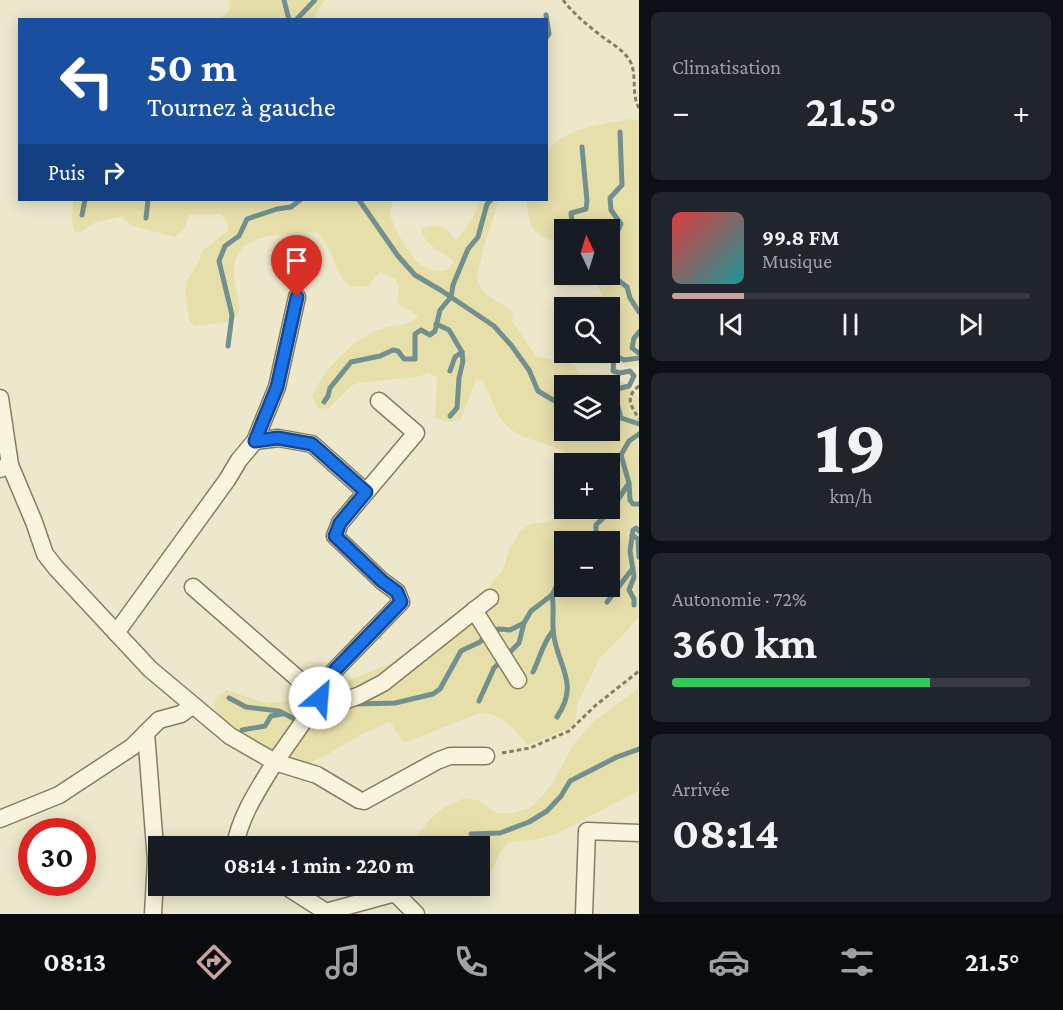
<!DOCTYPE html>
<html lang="fr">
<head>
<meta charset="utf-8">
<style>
	body { margin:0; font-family:"Crimson Pro",serif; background:#20242c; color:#f1f3f6; height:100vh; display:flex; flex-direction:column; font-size:22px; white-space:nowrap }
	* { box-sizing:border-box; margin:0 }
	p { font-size:20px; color:#9ea1a6 }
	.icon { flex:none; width:33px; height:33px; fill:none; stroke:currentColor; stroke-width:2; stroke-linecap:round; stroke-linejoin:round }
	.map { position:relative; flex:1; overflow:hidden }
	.sheet { display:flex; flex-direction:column; gap:12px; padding:12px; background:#0d0f14; width:424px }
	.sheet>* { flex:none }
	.top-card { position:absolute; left:18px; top:18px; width:530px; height:183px; border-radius:0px; box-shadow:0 3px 15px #0003; background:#1a4fa0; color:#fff; overflow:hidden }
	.needle { width:39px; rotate:356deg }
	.fabs { position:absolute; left:554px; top:219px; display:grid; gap:12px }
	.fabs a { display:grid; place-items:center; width:66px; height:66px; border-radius:0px; background:#171b24; box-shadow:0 3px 15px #0003; font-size:30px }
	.speed { position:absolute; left:18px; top:818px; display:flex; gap:12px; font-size:30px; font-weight:700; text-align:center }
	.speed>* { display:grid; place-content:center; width:78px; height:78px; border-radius:50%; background:#171b24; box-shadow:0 3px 15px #0003; line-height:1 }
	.speed .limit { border:9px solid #d22; background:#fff; color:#111 }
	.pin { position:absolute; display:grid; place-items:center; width:51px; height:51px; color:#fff; margin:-62px -26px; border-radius:50% 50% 50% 0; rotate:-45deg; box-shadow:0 0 6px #0007 }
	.pin .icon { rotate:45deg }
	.me { position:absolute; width:66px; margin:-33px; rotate:27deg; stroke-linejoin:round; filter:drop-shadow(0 0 4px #0008) }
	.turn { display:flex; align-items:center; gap:21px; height:126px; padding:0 30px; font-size:27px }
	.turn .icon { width:78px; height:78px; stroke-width:2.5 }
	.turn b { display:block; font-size:42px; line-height:51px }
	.then { display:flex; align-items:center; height:57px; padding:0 30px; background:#0003; gap:12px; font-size:22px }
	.big { font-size:45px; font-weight:700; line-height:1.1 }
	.sheet .widget { flex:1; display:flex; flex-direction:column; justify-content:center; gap:9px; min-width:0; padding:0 21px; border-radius:9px; background:#20242c }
	.sheet .dial { align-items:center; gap:0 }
	.dial b { font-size:78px; line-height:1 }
	.song { display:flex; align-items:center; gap:18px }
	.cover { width:72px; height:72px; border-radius:9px; background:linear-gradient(135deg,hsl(0 70% 55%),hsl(180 70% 35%)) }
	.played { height:6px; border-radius:3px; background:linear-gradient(90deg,#c8a29e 20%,#363941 20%) }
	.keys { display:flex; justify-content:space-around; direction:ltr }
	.heat { display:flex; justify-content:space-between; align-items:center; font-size:33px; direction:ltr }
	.charge { height:9px; border-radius:4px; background:linear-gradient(90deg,#34c759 72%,#363941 0) }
	.trip { position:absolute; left:148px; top:836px; width:342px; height:60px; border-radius:0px; background:#171b24; box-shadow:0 3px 15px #0003; font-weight:700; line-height:60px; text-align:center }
	.tab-bar { display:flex; height:96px; justify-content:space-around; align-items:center; background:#090b0e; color:#9ea1a6 }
	.tab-bar .icon { width:42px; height:42px }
	.tab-bar .on { color:#c8a29e }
	.tab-bar b { font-size:27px; color:#f1f3f6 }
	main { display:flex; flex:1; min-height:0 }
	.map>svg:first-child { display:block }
	.sand { fill:#e7dfaa; fill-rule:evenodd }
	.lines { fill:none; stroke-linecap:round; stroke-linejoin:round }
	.stream { stroke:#72908d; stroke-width:5 }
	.minor-casing { stroke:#897c60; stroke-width:19 }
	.path { stroke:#897c60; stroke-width:3; stroke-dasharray:4.5 3; stroke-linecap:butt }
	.minor { stroke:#f8f4de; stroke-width:16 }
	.route-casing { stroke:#114b97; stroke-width:15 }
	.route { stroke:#1a73e8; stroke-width:10 }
</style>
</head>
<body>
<main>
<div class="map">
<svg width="639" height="914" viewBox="0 0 639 914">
	<rect width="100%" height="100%" fill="#ede8cb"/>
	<g class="sand">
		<polygon points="229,0 325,0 313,19 212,19 221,18 230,10"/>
		<path d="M 627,119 L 639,120 L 639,366 L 626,367 L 614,355 L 609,308 L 607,307 L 598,286 L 589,275 L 609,274 L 609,230 L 564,230 L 564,247 C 559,242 553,241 546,238 C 528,230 528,216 527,200 L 546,200 C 546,188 543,161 547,153 C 558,129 605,124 627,119 Z"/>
		<path d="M 73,200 L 393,200 C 392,204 390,209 390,213 C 391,223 410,256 417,262 C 426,269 449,278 453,261 C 441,250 425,247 421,229 C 436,223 446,226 455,239 L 458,238 L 472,219 L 480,200 L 500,200 C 494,215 475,269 478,283 C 478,284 482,289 483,291 C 493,302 505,303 513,313 L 512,321 L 536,356 L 575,365 L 578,374 C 607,374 618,374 638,397 L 638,618 L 636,619 L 628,630 L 599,659 L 577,705 L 575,722 L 569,728 L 528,745 C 513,729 502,712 479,713 L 404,743 L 390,722 C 379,727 368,730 359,736 C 336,748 317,765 290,766 L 221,721 L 214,707 L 216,698 L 227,690 L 262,702 L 278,703 L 318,693 L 416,653 L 453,627 L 487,589 L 503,570 L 509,549 L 520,532 L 530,524 L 550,522 L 565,515 L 570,509 L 609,508 L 609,464 L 578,463 C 565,442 524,445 506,425 C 494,412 491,394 482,379 L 476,380 L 461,419 L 449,422 L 435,418 L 437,378 L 429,373 L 417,377 L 358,383 L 351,386 L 329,408 L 318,409 L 312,397 C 322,371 352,340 378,330 C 391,325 407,327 418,317 C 412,309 403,310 397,302 L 399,288 L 396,280 L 380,272 L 366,287 C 362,287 356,287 351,286 C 337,281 332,243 316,232 C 284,235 231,229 234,276 C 235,289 241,300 239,313 L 226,322 L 195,326 L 189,321 L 185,292 L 187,280 L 199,261 L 202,251 L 229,230 L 226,220 L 221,214 L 189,215 L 184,229 L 175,237 L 133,226 L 121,217 L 96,222 L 79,233 L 74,231 L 72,219 ZM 564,386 L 609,386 L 609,430 L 564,430 ZM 564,542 L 609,542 L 609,586 L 564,586 Z"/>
		<path d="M 638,689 L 638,791 L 554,835 L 532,840 L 508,843 C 505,847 501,850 499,855 C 493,865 493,877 480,882 L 480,846 L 409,846 L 431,818 L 446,806 L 465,798 L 478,800 L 497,813 L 514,813 L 533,806 L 552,784 L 573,745 L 594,721 Z"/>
	</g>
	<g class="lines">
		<g class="stream">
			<polyline points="284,0 289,20"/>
			<polyline points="546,15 549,34 546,38"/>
			<polyline points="296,20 315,0"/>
			<path d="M 620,132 L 622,185 L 610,198 L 611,210 L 621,224 C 612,242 610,257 614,277 L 627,287 L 630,298 L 639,312"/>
			<polyline points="359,200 398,256 415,275 442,291 494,326 511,345 529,370 538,391 553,400 564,403"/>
			<polyline points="82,215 85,200"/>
			<polyline points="146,218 148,200"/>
			<polyline points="573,230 571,213 586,209 587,201 582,147"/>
			<polyline points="436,324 449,330 462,352 463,361 459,378 457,408 450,416"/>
			<polyline points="639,332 634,338 632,348 639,353"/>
			<polyline points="228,346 232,315 219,261 225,246 239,236 247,219 277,209 291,207 300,200"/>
			<polyline points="450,371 455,357 462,352"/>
			<polyline points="324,402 328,396 330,388 351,362 380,356 393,350 398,351 404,359 415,359 415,334 421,330 430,335 435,331 440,310 451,297 453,285 468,249 478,237 487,204 491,200"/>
			<polyline points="609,414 639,424"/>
			<polyline points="621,418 615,396 617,389 629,386 634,376 630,371 620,373 613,371 614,355 624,360 639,358"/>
			<polyline points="629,483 630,500 633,504 639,504"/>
			<polyline points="632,535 638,539 639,557"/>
			<polyline points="596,542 596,525 611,510 629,483 621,455 629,441 639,434"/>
			<path d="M 552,595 C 555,610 551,622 554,637 C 560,670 579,684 557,717"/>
			<polyline points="607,602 633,568"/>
			<polyline points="634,605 634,599 629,590 634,577 630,551 633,530 636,528 639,531"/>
			<path d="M 533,672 C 540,658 543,642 553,631"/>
			<polyline points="229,698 246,707 279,711 300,722"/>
			<polyline points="479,701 494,668 519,643 524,623"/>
			<polyline points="356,704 395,703 433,694 440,689 461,651 480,642 489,632 499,629 510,630 524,623 531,611 552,595 560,579 564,576"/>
			<polyline points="242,730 265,726 271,716 282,714"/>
			<polyline points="471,834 500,833 529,822 547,811 561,796 570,781 617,757 639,749"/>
		</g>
		<g class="minor-casing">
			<g id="minor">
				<polyline points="0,398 10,465"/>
				<polyline points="255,441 278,438 312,444 366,492"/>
				<path d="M 0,469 L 10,465 L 34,522 L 45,554 L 56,568 L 150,669 L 230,736 L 275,762 C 259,788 240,816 235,846"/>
				<polyline points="193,587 320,698 275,762 317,775 359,800 364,801 437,761 450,756 486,756"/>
				<polyline points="474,610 518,680"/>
				<polyline points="116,633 227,480 239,460 255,441 277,387 297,297"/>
				<polyline points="320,698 322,685 337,668 401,602 397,592 382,581 335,536 340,523 416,433 379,401"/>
				<polyline points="306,716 360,695 383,683 490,598"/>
				<polyline points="146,733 156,860 153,914"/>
				<polyline points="0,819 59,795 132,747 159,720 181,714 192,706"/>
				<polyline points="284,885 326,912 395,893 416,914"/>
				<polyline points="584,914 587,831 639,833"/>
			</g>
		</g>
		<g class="path">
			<path d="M 563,0 C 573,13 586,24 600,35 C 610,43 625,50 631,63 C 637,77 631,94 639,108"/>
			<path d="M 639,386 C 624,398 631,405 639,419"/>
			<polyline points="502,753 530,748 569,731 596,705 639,671"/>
		</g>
		<use href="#minor" class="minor"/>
	</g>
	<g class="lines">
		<g class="route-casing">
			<polyline id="route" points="297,297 277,387 255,441 278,438 312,444 366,492 340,523 335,536 382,581 397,592 401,602 337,668 322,685 320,698"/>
		</g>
		<use href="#route" class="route"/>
	</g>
</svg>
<div class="fabs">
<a><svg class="needle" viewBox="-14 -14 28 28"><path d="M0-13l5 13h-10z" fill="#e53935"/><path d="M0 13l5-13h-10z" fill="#9ea1a6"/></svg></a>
<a><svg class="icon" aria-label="search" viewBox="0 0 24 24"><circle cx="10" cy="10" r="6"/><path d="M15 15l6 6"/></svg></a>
<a><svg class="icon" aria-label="layers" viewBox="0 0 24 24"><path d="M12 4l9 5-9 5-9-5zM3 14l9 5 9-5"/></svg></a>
<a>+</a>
<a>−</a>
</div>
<div class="speed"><div class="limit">30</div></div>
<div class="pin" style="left:297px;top:297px;background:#d93025"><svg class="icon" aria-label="arrive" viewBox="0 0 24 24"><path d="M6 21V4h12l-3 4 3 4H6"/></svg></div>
<svg class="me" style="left:320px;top:698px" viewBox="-20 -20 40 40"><circle r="19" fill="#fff"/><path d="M0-13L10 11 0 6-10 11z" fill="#1a73e8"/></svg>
<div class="trip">08:14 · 1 min · 220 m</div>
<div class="top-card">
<div class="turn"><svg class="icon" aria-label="left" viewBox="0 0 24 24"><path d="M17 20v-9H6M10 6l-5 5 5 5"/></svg><div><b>50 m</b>Tournez à gauche</div></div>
<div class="then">Puis<svg class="icon" aria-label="right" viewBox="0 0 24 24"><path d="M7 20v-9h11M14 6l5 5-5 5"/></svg></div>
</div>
</div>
<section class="sheet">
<div class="widget"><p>Climatisation</p>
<div class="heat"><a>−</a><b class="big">21.5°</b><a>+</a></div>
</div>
<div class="widget">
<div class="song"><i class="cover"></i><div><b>99.8 FM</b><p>Musique</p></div></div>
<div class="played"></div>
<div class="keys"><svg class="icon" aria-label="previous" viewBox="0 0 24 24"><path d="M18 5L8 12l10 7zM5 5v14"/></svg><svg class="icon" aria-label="pause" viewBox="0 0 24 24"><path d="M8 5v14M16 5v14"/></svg><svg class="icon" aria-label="next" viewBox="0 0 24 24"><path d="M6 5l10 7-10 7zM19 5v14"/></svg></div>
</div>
<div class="widget dial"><b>19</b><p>km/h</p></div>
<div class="widget"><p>Autonomie · 72%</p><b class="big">360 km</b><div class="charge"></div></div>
<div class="widget"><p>Arrivée</p><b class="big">08:14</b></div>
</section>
</main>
<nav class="tab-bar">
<b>08:13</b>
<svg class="icon on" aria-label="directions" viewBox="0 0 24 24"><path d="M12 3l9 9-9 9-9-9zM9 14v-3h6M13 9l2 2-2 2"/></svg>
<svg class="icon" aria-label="music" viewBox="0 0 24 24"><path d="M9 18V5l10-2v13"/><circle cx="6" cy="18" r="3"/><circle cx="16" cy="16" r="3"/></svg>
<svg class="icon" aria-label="phone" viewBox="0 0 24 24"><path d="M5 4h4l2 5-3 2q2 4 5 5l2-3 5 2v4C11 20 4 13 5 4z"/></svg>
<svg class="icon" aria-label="climate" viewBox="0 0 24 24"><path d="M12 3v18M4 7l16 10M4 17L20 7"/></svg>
<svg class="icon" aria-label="car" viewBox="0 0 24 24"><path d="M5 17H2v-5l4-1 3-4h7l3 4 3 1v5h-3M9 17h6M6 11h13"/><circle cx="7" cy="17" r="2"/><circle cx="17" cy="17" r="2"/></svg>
<svg class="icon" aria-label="filters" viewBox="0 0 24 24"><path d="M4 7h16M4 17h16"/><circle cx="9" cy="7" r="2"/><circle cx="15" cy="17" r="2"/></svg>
<b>21.5°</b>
</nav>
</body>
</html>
